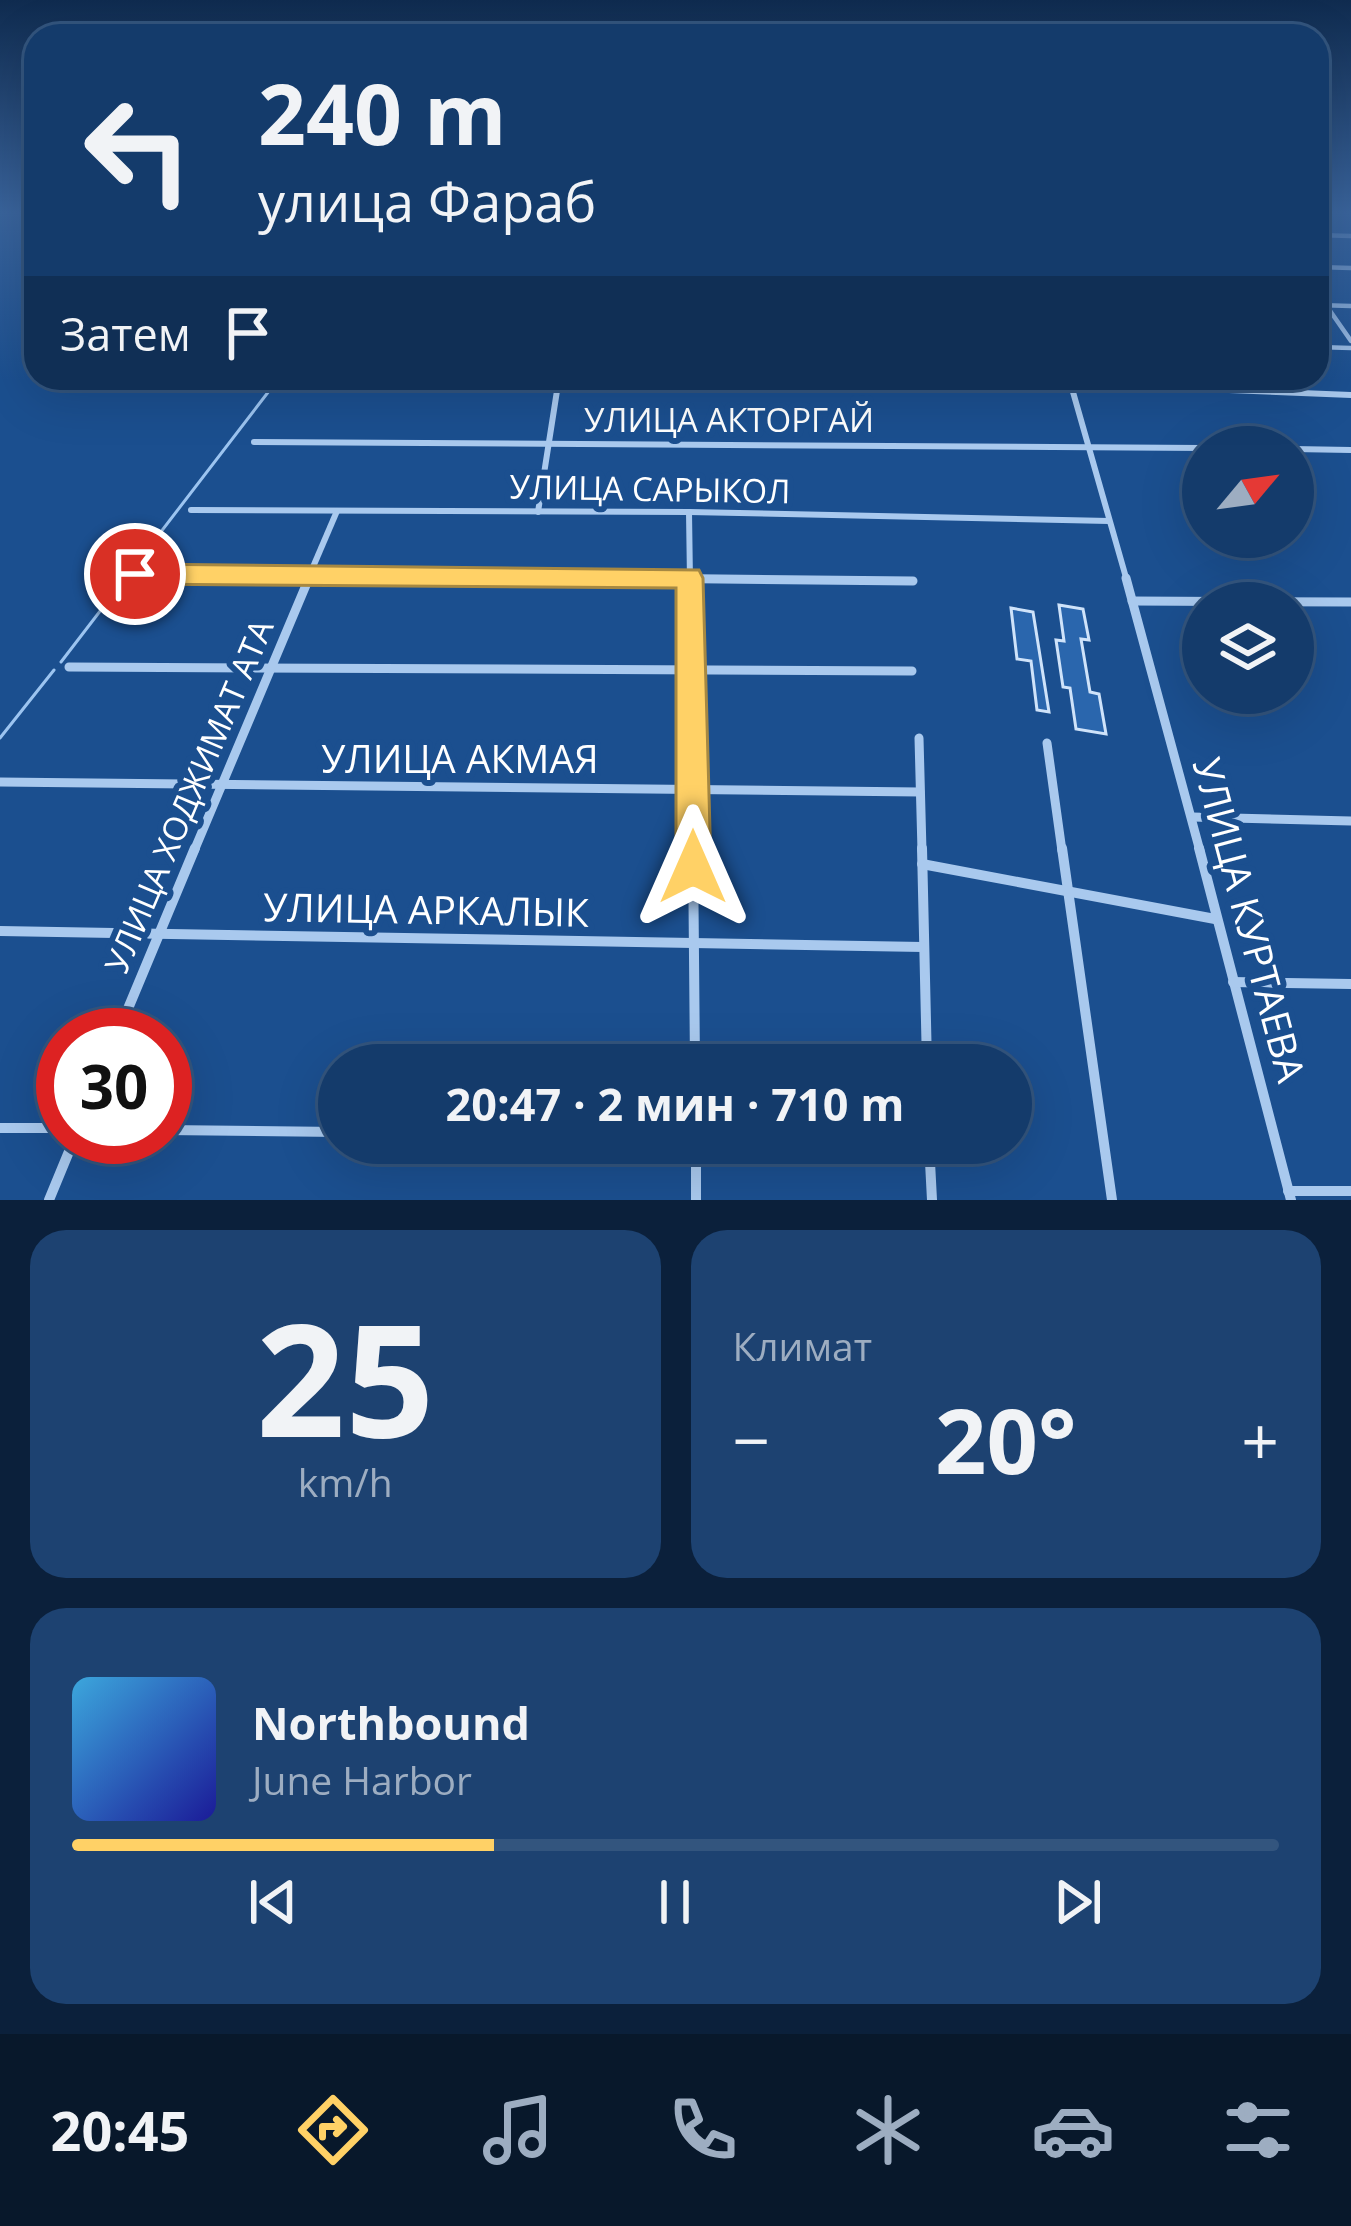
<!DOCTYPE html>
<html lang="ru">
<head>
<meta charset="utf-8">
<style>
	body { margin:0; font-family:"Open Sans",sans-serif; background:#1d4271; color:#f1f3f6; height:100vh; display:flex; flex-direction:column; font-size:45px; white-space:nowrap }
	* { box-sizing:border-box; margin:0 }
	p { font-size:39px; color:#9dadc1 }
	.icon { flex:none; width:66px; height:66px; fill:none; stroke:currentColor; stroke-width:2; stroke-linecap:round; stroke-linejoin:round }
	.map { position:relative; height:1200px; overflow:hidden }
	.drawer { display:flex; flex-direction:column; gap:30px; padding:30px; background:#0b203b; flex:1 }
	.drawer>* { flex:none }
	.guide { position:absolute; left:24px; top:24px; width:1305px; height:366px; border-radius:36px; box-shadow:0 12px 48px #0002,0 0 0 3px #33557e; background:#143b6b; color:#f1f3f6; overflow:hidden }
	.needle { width:78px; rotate:61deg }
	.controls { position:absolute; left:1182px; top:426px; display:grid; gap:24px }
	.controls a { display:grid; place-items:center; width:132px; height:132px; border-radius:50%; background:#143b6b; box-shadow:0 12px 48px #0002,0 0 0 3px #33557e; font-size:60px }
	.speed { position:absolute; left:36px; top:1008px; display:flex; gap:24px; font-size:60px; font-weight:700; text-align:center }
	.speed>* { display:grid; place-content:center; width:156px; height:156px; border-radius:50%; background:#143b6b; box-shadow:0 12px 48px #0002,0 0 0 3px #33557e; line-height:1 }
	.speed .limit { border:18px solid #d22; background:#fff; color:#111 }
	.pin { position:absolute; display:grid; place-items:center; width:102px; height:102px; color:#fff; margin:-51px; border:6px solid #fff; border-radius:50%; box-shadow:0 3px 12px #0007 }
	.me { position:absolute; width:132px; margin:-66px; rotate:0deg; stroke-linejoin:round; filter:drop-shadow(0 0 9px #0008) }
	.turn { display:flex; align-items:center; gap:42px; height:252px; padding:0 36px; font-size:54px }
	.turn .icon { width:156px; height:156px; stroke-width:2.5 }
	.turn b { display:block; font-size:84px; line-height:102px }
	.then { display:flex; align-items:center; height:114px; padding:0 36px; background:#0003; gap:24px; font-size:45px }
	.big { font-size:90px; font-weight:700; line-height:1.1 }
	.drawer .card { flex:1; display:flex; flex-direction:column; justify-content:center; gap:18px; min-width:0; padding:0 42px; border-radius:36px; background:#1d4271 }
	.drawer .dial { align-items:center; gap:0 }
	.dial b { font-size:156px; line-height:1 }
	.song { display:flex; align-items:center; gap:36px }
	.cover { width:144px; height:144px; border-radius:18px; background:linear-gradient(135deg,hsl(200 70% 55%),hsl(240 70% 35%)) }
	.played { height:12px; border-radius:6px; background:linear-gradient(90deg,#ffd166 35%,#33557e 35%) }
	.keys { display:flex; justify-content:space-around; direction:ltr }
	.heat { display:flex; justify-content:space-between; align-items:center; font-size:66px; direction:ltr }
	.drawer .tiles { flex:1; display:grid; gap:30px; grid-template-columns:1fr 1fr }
	.card:last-child { grid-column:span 2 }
	.trip { position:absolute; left:318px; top:1044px; width:714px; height:120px; border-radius:60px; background:#143b6b; box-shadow:0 12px 48px #0002,0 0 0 3px #33557e; font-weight:700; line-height:120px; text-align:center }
	.menu { display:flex; height:192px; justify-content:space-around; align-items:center; background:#08182b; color:#9dadc1 }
	.menu .icon { width:84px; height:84px }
	.menu .current { color:#ffd166 }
	.menu b { font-size:54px; color:#f1f3f6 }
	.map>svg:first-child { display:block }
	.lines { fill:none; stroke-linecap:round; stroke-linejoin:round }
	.stream { stroke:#9cc4f0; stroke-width:3 }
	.building { fill:#2a66ad; stroke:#cfe3fa; stroke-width:3 }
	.minor-far3 { stroke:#a9c9ee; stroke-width:4.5 }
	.minor-far2 { stroke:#a9c9ee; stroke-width:6 }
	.minor-far1 { stroke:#a9c9ee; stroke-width:9 }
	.minor { stroke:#a9c9ee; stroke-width:10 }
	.route { fill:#ffd166; stroke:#a68842; stroke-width:3 }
	.labels { text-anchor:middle; stroke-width:12; stroke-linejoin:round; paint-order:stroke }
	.street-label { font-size:33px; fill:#fff; stroke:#1b4f8f }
	.near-street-label { font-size:39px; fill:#fff; stroke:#1b4f8f }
</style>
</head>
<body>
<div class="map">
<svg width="1351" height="1200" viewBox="0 0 1351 1200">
	<rect width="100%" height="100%" fill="#1b4f8f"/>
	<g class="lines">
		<g class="stream">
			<polyline points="61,662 279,378"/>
			<polyline points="0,738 54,670"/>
		</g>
	</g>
	<g class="building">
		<polygon points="1059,605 1083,609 1089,640 1081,639 1090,692 1099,694 1106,734 1076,729 1070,688 1063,687 1056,640 1064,641"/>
		<polygon points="1011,608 1033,612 1049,712 1037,710 1031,661 1017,659"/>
	</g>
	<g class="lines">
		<g class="minor-far3">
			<polyline points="1317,235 1351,236"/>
			<polyline points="1317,267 1351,268"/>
			<polyline points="1317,305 1351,306"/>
			<polyline points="1326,305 1351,341"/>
			<polyline points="1317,347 1351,348"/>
		</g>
		<g class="minor-far2">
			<polyline points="1069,378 1127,581"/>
			<polyline points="289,384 1180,388 1351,395"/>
			<polyline points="254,442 1203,448"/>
			<polyline points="1293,449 1351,450"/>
			<polyline points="191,510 689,512 1109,521"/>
			<polyline points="538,512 559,378"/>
			<polyline points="689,512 690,581"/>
			<polyline points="135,574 913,581"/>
			<polyline points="307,581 337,511"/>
		</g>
		<g class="minor-far1">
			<polyline points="632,578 913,581"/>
			<polyline points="690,578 693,851"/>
			<polyline points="1126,578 1200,851"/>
			<polyline points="1132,601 1351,602"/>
			<polyline points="69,667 912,671"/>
			<polyline points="919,738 922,851"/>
			<polyline points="1047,743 1062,851"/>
			<polyline points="0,782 920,792"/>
			<polyline points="1192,817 1351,821"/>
			<polyline points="194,851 309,578"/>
		</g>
		<g class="minor">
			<polyline points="693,848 695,1065"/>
			<polyline points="922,848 927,1065"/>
			<polyline points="1062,848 1112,1200"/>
			<polyline points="1199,848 1291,1200"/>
			<polyline points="922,864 1215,919"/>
			<polyline points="0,931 923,947"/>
			<polyline points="1233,982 1351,984"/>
			<polyline points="117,1035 195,848"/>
			<polyline points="0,1128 63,1128"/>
			<polyline points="165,1130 339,1132"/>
			<polyline points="696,1143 696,1200"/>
			<polyline points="929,1143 932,1200"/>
			<polyline points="1288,1191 1351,1191"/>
			<polyline points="49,1200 75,1137"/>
		</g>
	</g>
	<linearGradient id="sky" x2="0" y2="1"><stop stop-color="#0f2b4f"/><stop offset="0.56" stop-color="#39639b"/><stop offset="1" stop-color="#39639b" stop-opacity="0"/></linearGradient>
	<rect width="1351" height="380" fill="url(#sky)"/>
	<polygon class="route" points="135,564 699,570 703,578 711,867 706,879 693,884 681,879 676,867 676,588 135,584 122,574"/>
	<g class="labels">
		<g class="street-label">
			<text x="729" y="432">УЛИЦА АКТОРГАЙ</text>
			<text transform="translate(650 489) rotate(1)" y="12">УЛИЦА САРЫКОЛ</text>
			<text transform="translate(189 796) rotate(-67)" y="12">УЛИЦА ХОДЖИМАТ АТА</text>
		</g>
		<g class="near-street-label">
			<text x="460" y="773">УЛИЦА АКМАЯ</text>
			<text transform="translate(426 910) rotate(1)" y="14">УЛИЦА АРКАЛЫК</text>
			<text transform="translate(1249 920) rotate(75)" y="14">УЛИЦА КУРТАЕВА</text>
		</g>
	</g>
</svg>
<div class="controls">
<a><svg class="needle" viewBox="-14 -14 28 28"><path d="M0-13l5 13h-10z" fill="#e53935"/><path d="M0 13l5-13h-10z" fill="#9dadc1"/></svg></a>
<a><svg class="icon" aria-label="layers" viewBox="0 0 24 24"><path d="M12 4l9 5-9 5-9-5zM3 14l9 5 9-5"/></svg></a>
</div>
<div class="speed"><div class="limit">30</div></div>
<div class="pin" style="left:135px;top:574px;background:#d93025"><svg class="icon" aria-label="arrive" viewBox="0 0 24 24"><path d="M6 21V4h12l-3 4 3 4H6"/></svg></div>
<svg class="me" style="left:693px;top:867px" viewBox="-20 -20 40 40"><path d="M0-17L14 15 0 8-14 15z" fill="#ffd166" stroke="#fff" stroke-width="4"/></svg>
<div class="trip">20:47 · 2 мин · 710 m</div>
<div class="guide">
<div class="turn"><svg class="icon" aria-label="left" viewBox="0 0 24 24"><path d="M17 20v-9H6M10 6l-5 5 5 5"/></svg><div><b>240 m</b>улица Фараб</div></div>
<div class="then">Затем<svg class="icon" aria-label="arrive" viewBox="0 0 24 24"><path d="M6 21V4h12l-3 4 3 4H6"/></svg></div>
</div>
</div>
<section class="drawer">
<div class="tiles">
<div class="card dial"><b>25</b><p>km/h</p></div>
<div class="card"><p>Климат</p>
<div class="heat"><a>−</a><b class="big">20°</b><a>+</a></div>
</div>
<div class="card">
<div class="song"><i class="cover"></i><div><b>Northbound</b><p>June Harbor</p></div></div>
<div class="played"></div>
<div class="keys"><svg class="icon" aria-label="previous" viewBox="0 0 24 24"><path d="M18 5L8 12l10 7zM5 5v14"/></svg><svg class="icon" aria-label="pause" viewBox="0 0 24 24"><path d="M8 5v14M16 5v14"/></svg><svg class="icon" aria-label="next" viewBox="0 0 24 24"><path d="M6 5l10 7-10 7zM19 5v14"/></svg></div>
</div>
</div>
</section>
<nav class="menu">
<b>20:45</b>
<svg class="icon current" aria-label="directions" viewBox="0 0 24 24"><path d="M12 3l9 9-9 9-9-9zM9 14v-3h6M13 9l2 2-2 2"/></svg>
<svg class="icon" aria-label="music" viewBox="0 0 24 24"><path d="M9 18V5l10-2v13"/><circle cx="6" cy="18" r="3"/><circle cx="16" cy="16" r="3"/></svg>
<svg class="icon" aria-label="phone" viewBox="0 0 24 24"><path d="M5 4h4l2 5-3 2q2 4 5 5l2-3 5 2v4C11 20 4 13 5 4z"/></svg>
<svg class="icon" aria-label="climate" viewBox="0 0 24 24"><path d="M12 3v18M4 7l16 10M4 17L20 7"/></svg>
<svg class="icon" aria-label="car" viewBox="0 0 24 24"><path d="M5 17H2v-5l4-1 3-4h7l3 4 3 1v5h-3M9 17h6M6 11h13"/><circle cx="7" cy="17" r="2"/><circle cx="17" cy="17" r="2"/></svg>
<svg class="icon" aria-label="filters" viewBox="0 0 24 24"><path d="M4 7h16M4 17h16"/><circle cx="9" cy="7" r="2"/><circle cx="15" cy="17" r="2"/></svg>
</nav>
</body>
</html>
